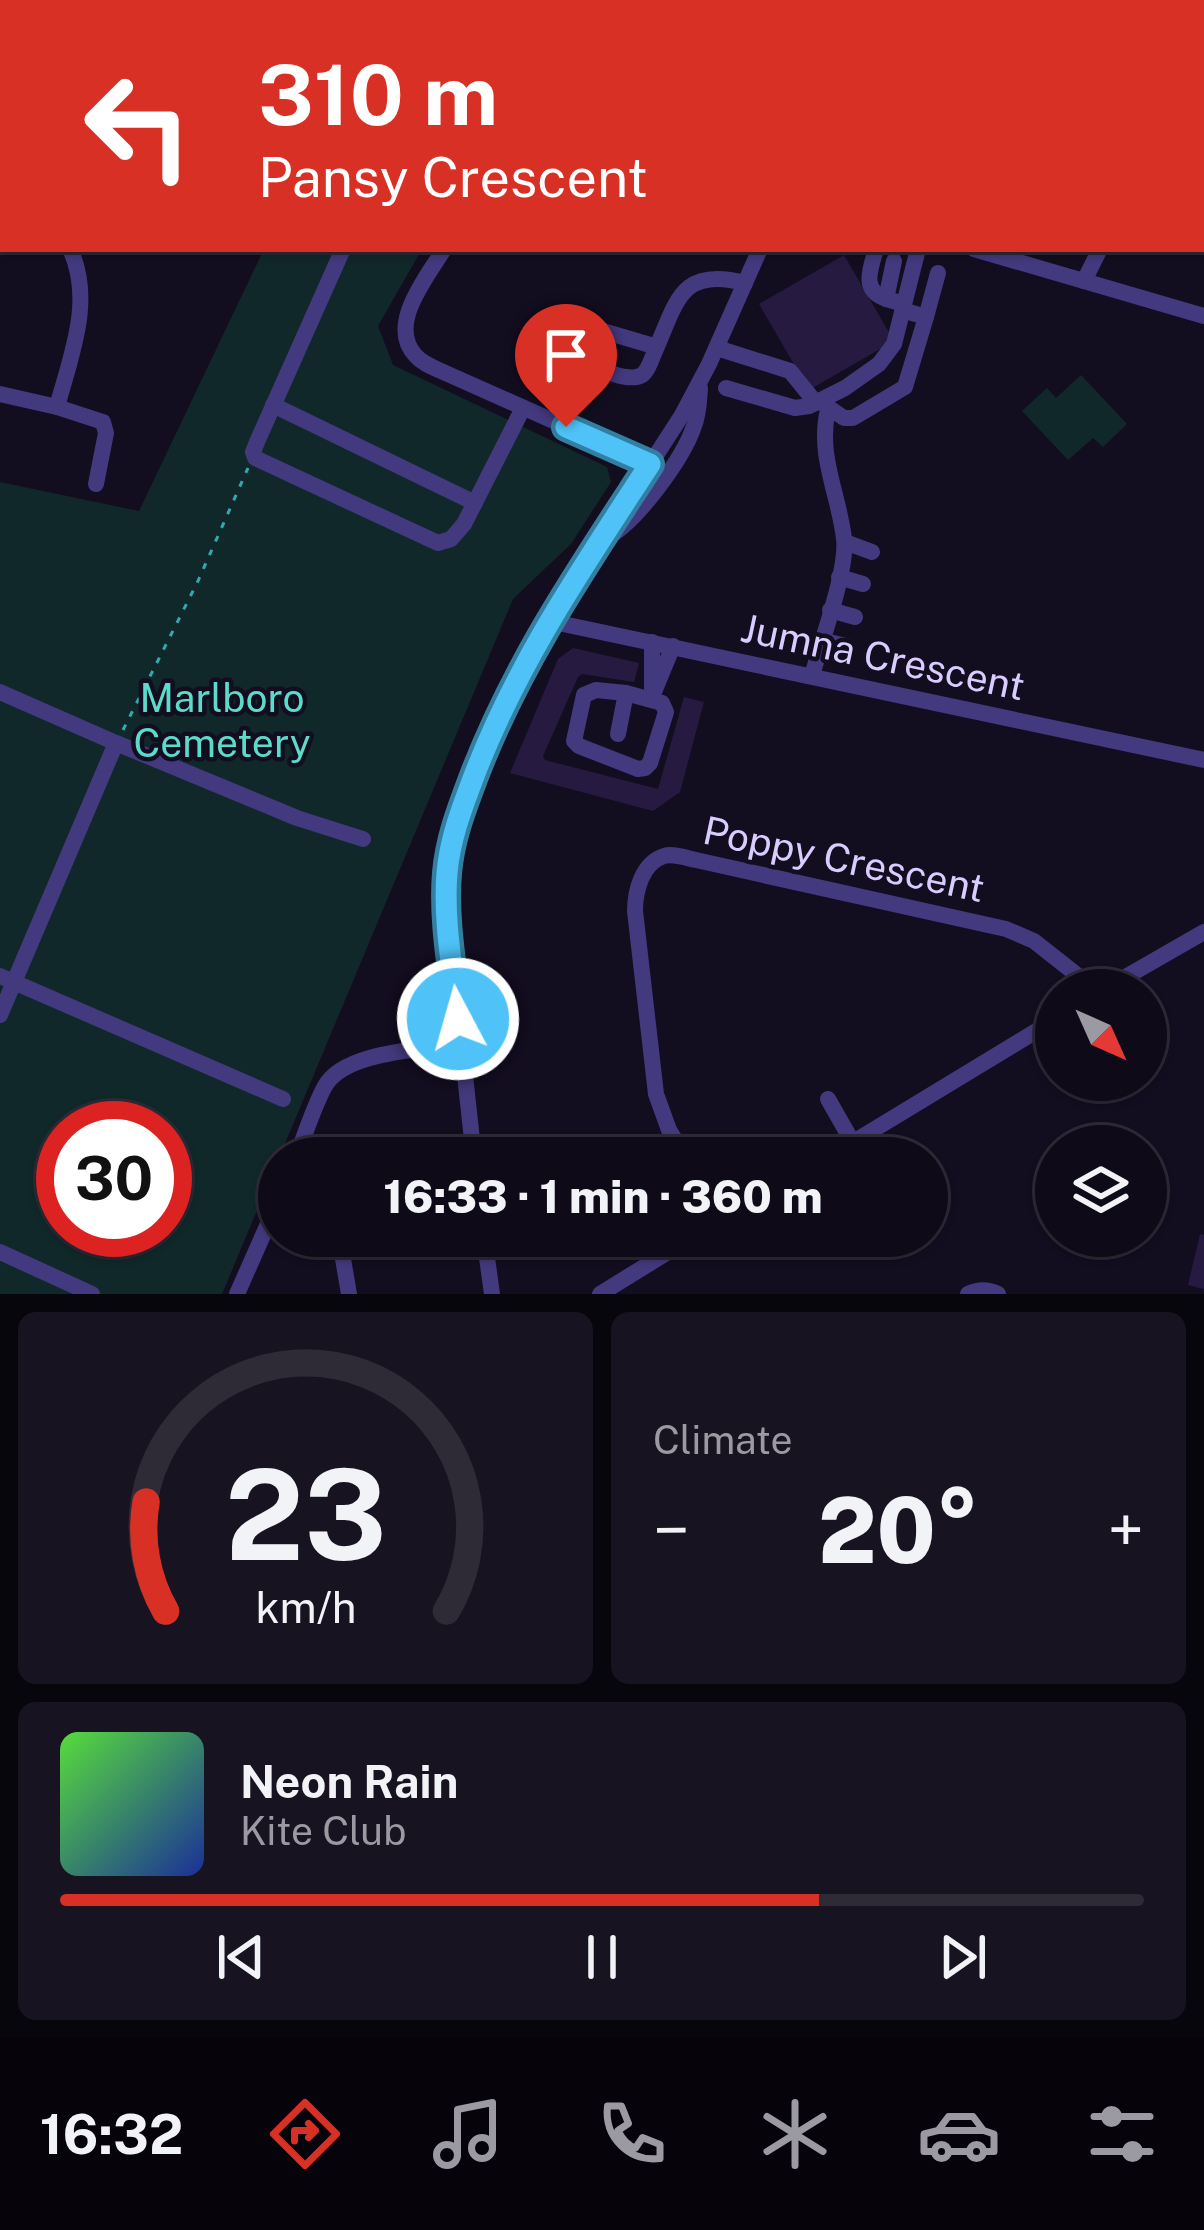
<!DOCTYPE html>
<html lang="en">
<head>
<meta charset="utf-8">
<style>
	body { margin:0; font-family:"Public Sans",sans-serif; background:#171321; color:#f1f3f6; height:100vh; display:flex; flex-direction:column; font-size:45px; white-space:nowrap }
	* { box-sizing:border-box; margin:0 }
	p { font-size:39px; color:#9b9aa2 }
	.icon { flex:none; width:66px; height:66px; fill:none; stroke:currentColor; stroke-width:2; stroke-linecap:round; stroke-linejoin:round }
	.map { position:relative; height:1294px; overflow:hidden }
	.drawer { display:flex; flex-direction:column; gap:18px; padding:18px; background:#08060d; flex:1 }
	.drawer>* { flex:none }
	.guide { position:absolute; left:0px; top:0px; width:1206px; height:252px; box-shadow:0 3px 9px #0004,0 0 0 3px #2e2b37; background:#d93025; color:#fff; overflow:hidden }
	.needle { width:78px; rotate:135deg }
	.fabs { position:absolute; left:1035px; top:969px; display:grid; gap:24px }
	.fabs a { display:grid; place-items:center; width:132px; height:132px; border-radius:50%; background:#0e0a18; box-shadow:0 3px 9px #0004,0 0 0 3px #2e2b37; font-size:60px }
	.speed { position:absolute; left:36px; top:1101px; display:flex; gap:24px; font-size:60px; font-weight:700; text-align:center }
	.speed>* { display:grid; place-content:center; width:156px; height:156px; border-radius:50%; background:#0e0a18; box-shadow:0 3px 9px #0004,0 0 0 3px #2e2b37; line-height:1 }
	.speed .limit { border:18px solid #d22; background:#fff; color:#111 }
	.pin { position:absolute; display:grid; place-items:center; width:102px; height:102px; color:#fff; margin:-123px -51px; border-radius:50% 50% 50% 0; rotate:-45deg; box-shadow:0 0 12px #0007 }
	.pin .icon { rotate:45deg }
	.me { position:absolute; width:132px; margin:-66px; rotate:354deg; stroke-linejoin:round; filter:drop-shadow(0 0 9px #0008) }
	.turn { display:flex; align-items:center; gap:42px; height:252px; padding:0 60px; font-size:54px }
	.turn .icon { width:156px; height:156px; stroke-width:2.5 }
	.turn b { display:block; font-size:84px; line-height:102px }
	.big { font-size:90px; font-weight:800; line-height:1.1 }
	.drawer .card { flex:1; display:flex; flex-direction:column; justify-content:center; gap:18px; min-width:0; padding:0 42px; border-radius:18px; background:#171321 }
	.drawer .dial { align-items:center; gap:0 }
	.dial svg { height:312px; overflow:visible; fill:none; stroke:#2e2b37; stroke-width:7; stroke-linecap:round; text-anchor:middle }
	.dial text { fill:#f1f3f6; stroke:none }
	.song { display:flex; align-items:center; gap:36px }
	.cover { width:144px; height:144px; border-radius:18px; background:linear-gradient(135deg,hsl(110 70% 55%),hsl(230 70% 35%)) }
	.played { height:12px; border-radius:6px; background:linear-gradient(90deg,#d93025 70%,#2e2b37 70%) }
	.keys { display:flex; justify-content:space-around; direction:ltr }
	.heat { display:flex; justify-content:space-between; align-items:center; font-size:66px; direction:ltr }
	.drawer .tiles { flex:1; display:grid; gap:18px; grid-template-columns:1fr 1fr }
	.card:last-child { grid-column:span 2 }
	.trip { position:absolute; left:258px; top:1137px; width:690px; height:120px; border-radius:60px; background:#0e0a18; box-shadow:0 3px 9px #0004,0 0 0 3px #2e2b37; font-weight:800; line-height:120px; text-align:center }
	.menu { display:flex; height:192px; justify-content:space-around; align-items:center; background:#06040a; color:#9b9aa2 }
	.menu .icon { width:84px; height:84px }
	.menu .current { color:#d93025 }
	.menu b { font-size:54px; color:#f1f3f6 }
	.map>svg:first-child { display:block }
	.green { fill:#10282a; fill-rule:evenodd }
	.building { fill:#261a41 }
	.lines { fill:none; stroke-linecap:round; stroke-linejoin:round }
	.path { stroke:#30a9af; stroke-width:3; stroke-dasharray:6 9; stroke-linecap:butt }
	.minor { stroke:#43397e; stroke-width:16 }
	.route-casing { stroke:#337fa1; stroke-width:30 }
	.route { stroke:#4fc3f7; stroke-width:21 }
	.labels { text-anchor:middle; stroke-width:9; stroke-linejoin:round; paint-order:stroke }
	.street-label { font-size:39px; fill:#d8cdfe; stroke:#130d20 }
	.park-label { font-size:39px; fill:#5bdccb; stroke:#130d20 }
</style>
</head>
<body>
<div class="map">
<svg width="1204" height="1294" viewBox="0 0 1204 1294">
	<rect width="100%" height="100%" fill="#130d20"/>
	<g class="green">
		<path d="M 264,249 L 422,249 L 378,326 L 393,365 L 607,467 L 611,482 L 571,544 L 513,599 L 222,1294 L 0,1294 L 0,482 L 139,511 ZM 63,1128 L 165,1128 L 165,1230 L 63,1230 Z"/>
		<polygon points="1081,375 1127,424 1103,447 1093,438 1068,460 1022,411 1047,388 1056,398"/>
	</g>
	<g class="building">
		<polygon points="844,255 894,341 809,390 759,304"/>
		<polygon points="573,648 639,663 634,682 582,674 578,677 543,756 545,760 658,789 684,697 704,702 680,792 653,811 510,773 558,659"/>
		<polygon points="1200,1234 1204,1235 1204,1289 1188,1285"/>
	</g>
	<g class="lines">
		<polyline class="path" points="123,730 198,581 248,468"/>
		<g class="minor">
			<polyline points="891,0 897,3"/>
			<polyline points="33,3 34,0"/>
			<polyline points="373,3 375,0"/>
			<polyline points="1042,3 1043,0"/>
			<polyline points="1203,44 1204,42"/>
			<polyline points="0,80 3,79"/>
			<polyline points="343,249 257,442 253,452 255,458 438,543 451,539 464,524 523,408"/>
			<path d="M 444,249 C 428,276 386,325 416,356 C 422,363 432,367 441,371 L 650,464"/>
			<path d="M 876,249 C 870,270 861,290 886,299"/>
			<polyline points="974,249 1204,316"/>
			<polyline points="894,261 886,299 897,302"/>
			<polyline points="1084,281 1100,249"/>
			<polyline points="902,310 926,317 938,273"/>
			<path d="M 657,347 L 596,329 C 560,361 627,385 642,375 C 648,371 652,358 655,351 C 677,302 680,266 745,283"/>
			<polyline points="717,348 790,371 816,403"/>
			<polyline points="726,388 795,408 809,406 845,388 879,364 894,344 918,249"/>
			<polyline points="0,394 57,407 103,422 106,433 96,484"/>
			<polyline points="273,405 475,503"/>
			<polyline points="825,405 844,418 853,418 905,387 926,317"/>
			<path d="M 57,407 C 71,355 94,300 70,249"/>
			<path d="M 605,539 C 636,523 683,459 694,426 C 699,414 699,401 700,388"/>
			<polyline points="845,542 872,552"/>
			<polyline points="839,577 863,584"/>
			<polyline points="830,610 855,617"/>
			<polyline points="549,621 1204,760"/>
			<polyline points="821,640 846,646"/>
			<polyline points="652,642 652,698"/>
			<path d="M 812,676 C 821,642 848,569 844,539 C 839,494 817,455 828,410"/>
			<polygon points="596,690 626,693 662,703 666,712 650,763 645,768 638,769 579,746 574,741 584,695"/>
			<polyline points="0,692 116,743"/>
			<polyline points="654,692 673,646"/>
			<polyline points="618,734 626,693"/>
			<polyline points="0,976 283,1099"/>
			<polyline points="1103,990 1204,932"/>
			<polyline points="0,1015 116,743 297,818 363,839"/>
			<polyline points="828,1099 853,1143"/>
			<path d="M 296,1158 C 305,1135 313,1108 325,1086 C 345,1051 423,1050 460,1043"/>
			<polyline points="474,1158 446,901 451,844 459,817 487,743 522,667 549,621 682,415 709,364 760,249"/>
			<path d="M 686,1158 L 669,1130 L 656,1094 L 635,911 C 635,891 642,863 664,856 C 673,853 686,858 696,860 L 1006,929 L 1034,941 L 1096,990"/>
			<polyline points="827,1158 1056,1019"/>
			<polyline points="324,1236 342,1253 349,1294"/>
			<polyline points="484,1236 492,1294"/>
			<polyline points="0,1252 92,1294"/>
			<polyline points="342,1253 379,1236"/>
			<polyline points="237,1294 279,1199"/>
			<polyline points="600,1294 694,1236"/>
			<path d="M 968,1294 C 978,1289 988,1289 998,1294"/>
		</g>
	</g>
	<g class="lines">
		<g class="route-casing">
			<path id="route" d="M 458,1019 C 453,970 443,921 447,873 C 450,838 462,808 474,776 C 518,661 583,567 650,464 L 566,427"/>
		</g>
		<use href="#route" class="route"/>
	</g>
	<g class="labels">
		<g class="street-label">
			<text transform="translate(883 657) rotate(12)" y="14">Jumna Crescent</text>
			<text transform="translate(844 859) rotate(12)" y="14">Poppy Crescent</text>
		</g>
		<g class="park-label">
			<text x="222" y="712">Marlboro<tspan x="222" dy="45">Cemetery</tspan></text>
		</g>
	</g>
</svg>
<div class="fabs">
<a><svg class="needle" viewBox="-14 -14 28 28"><path d="M0-13l5 13h-10z" fill="#e53935"/><path d="M0 13l5-13h-10z" fill="#9b9aa2"/></svg></a>
<a><svg class="icon" aria-label="layers" viewBox="0 0 24 24"><path d="M12 4l9 5-9 5-9-5zM3 14l9 5 9-5"/></svg></a>
</div>
<div class="speed"><div class="limit">30</div></div>
<div class="pin" style="left:566px;top:427px;background:#d93025"><svg class="icon" aria-label="arrive" viewBox="0 0 24 24"><path d="M6 21V4h12l-3 4 3 4H6"/></svg></div>
<svg class="me" style="left:458px;top:1019px" viewBox="-20 -20 40 40"><circle r="17" fill="#4fc3f7" stroke="#fff" stroke-width="3"/><path d="M0-11L8 9 0 5-8 9z" fill="#fff"/></svg>
<div class="trip">16:33 · 1 min · 360 m</div>
<div class="guide">
<div class="turn"><svg class="icon" aria-label="left" viewBox="0 0 24 24"><path d="M17 20v-9H6M10 6l-5 5 5 5"/></svg><div><b>310 m</b>Pansy Crescent</div></div>
</div>
</div>
<section class="drawer">
<div class="tiles">
<div class="card dial"><svg viewBox="0 0 100 80">
<path d="M14 69A42 42 0 1 1 86 69"/>
<path d="M14 69A42 42 0 0 1 9 41" stroke="#d93025"/>
<text x="50" y="56" font-size="32" font-weight="700">23</text>
<text x="50" y="72" font-size="11">km/h</text>
</svg></div>
<div class="card"><p>Climate</p>
<div class="heat"><a>−</a><b class="big">20°</b><a>+</a></div>
</div>
<div class="card">
<div class="song"><i class="cover"></i><div><b>Neon Rain</b><p>Kite Club</p></div></div>
<div class="played"></div>
<div class="keys"><svg class="icon" aria-label="previous" viewBox="0 0 24 24"><path d="M18 5L8 12l10 7zM5 5v14"/></svg><svg class="icon" aria-label="pause" viewBox="0 0 24 24"><path d="M8 5v14M16 5v14"/></svg><svg class="icon" aria-label="next" viewBox="0 0 24 24"><path d="M6 5l10 7-10 7zM19 5v14"/></svg></div>
</div>
</div>
</section>
<nav class="menu">
<b>16:32</b>
<svg class="icon current" aria-label="directions" viewBox="0 0 24 24"><path d="M12 3l9 9-9 9-9-9zM9 14v-3h6M13 9l2 2-2 2"/></svg>
<svg class="icon" aria-label="music" viewBox="0 0 24 24"><path d="M9 18V5l10-2v13"/><circle cx="6" cy="18" r="3"/><circle cx="16" cy="16" r="3"/></svg>
<svg class="icon" aria-label="phone" viewBox="0 0 24 24"><path d="M5 4h4l2 5-3 2q2 4 5 5l2-3 5 2v4C11 20 4 13 5 4z"/></svg>
<svg class="icon" aria-label="climate" viewBox="0 0 24 24"><path d="M12 3v18M4 7l16 10M4 17L20 7"/></svg>
<svg class="icon" aria-label="car" viewBox="0 0 24 24"><path d="M5 17H2v-5l4-1 3-4h7l3 4 3 1v5h-3M9 17h6M6 11h13"/><circle cx="7" cy="17" r="2"/><circle cx="17" cy="17" r="2"/></svg>
<svg class="icon" aria-label="filters" viewBox="0 0 24 24"><path d="M4 7h16M4 17h16"/><circle cx="9" cy="7" r="2"/><circle cx="15" cy="17" r="2"/></svg>
</nav>
</body>
</html>
